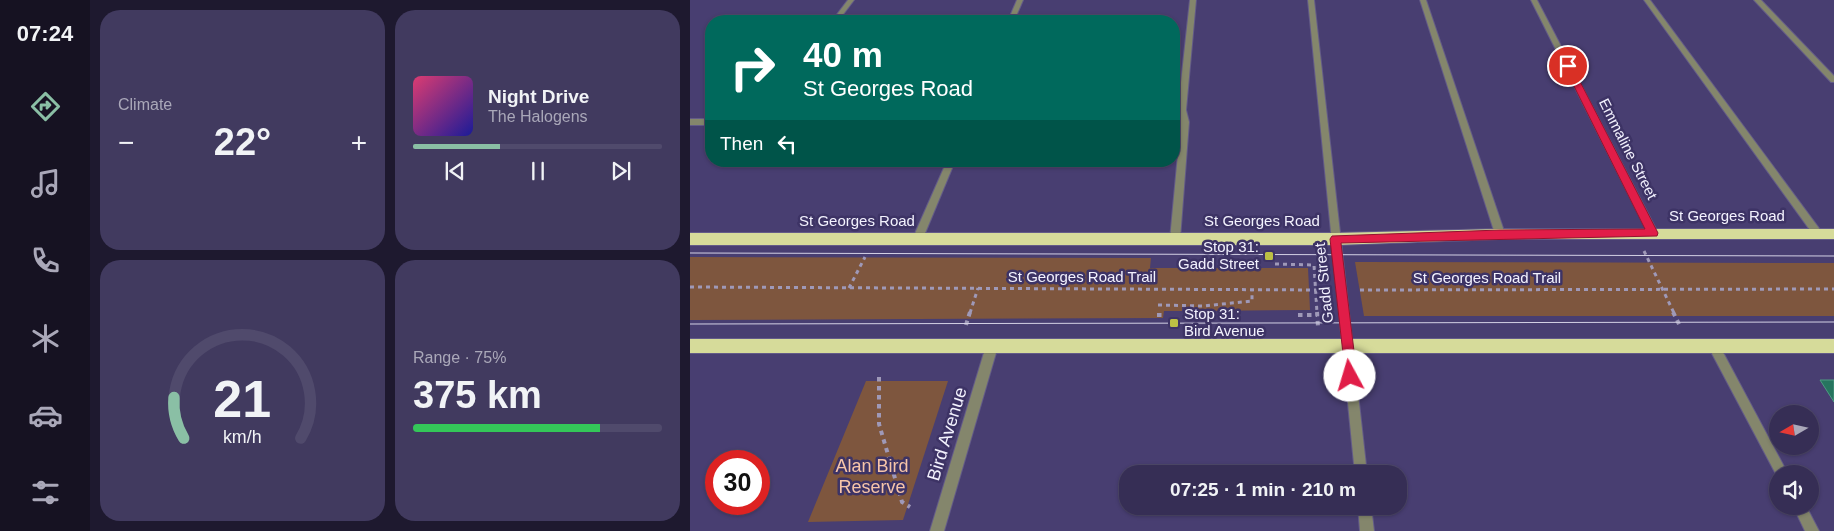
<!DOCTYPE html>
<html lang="en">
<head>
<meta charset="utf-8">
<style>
	body { margin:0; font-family:Arial,sans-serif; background:#413a5f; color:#f1f3f6; height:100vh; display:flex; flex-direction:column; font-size:19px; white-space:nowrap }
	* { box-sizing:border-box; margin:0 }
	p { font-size:16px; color:#aaa8b9 }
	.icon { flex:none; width:28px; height:28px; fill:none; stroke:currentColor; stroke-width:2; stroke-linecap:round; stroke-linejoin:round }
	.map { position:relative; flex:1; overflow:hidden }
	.details { display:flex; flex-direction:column; gap:10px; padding:10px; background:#1e192f; width:600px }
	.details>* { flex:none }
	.hud { position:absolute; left:15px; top:15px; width:475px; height:152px; border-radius:20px; box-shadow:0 1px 4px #0004,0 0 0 1px #504a6c; background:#00695c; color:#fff; overflow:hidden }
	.needle { width:32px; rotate:261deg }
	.controls { position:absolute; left:1079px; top:405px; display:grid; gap:10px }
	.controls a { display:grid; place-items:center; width:50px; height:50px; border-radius:50%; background:#362e55; box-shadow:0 1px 4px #0004,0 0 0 1px #504a6c; font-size:25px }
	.speed { position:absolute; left:15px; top:450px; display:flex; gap:10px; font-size:25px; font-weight:700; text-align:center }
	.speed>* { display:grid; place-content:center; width:65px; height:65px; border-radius:50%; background:#362e55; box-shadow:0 1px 4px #0004,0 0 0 1px #504a6c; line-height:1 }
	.speed .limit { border:8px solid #d22; background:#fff; color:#111 }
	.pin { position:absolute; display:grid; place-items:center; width:42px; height:42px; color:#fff; margin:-21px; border:2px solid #fff; border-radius:50%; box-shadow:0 1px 5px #0007 }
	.me { position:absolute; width:55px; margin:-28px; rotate:354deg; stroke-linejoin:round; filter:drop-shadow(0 0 4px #0008) }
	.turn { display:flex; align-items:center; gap:18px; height:105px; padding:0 15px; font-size:22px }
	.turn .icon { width:65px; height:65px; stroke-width:2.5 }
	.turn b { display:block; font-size:35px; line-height:42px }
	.then { display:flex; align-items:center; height:48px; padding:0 15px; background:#0003; gap:10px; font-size:19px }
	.big { font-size:38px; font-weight:800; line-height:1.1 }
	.details .card { flex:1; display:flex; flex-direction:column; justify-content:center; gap:8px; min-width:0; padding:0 18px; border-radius:20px; background:#413a5f }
	.details .dial { align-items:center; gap:0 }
	.dial svg { height:130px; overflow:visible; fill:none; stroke:#504a6c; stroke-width:7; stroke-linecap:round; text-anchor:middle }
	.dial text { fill:#f1f3f6; stroke:none }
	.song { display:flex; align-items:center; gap:15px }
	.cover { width:60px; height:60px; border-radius:8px; background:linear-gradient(135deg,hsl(340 70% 55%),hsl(240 70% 35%)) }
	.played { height:5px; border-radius:2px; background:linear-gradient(90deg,#8abfa5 35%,#504a6c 35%) }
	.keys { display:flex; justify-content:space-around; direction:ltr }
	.heat { display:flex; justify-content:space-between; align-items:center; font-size:28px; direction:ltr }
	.charge { height:8px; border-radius:4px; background:linear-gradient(90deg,#34c759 75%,#504a6c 0) }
	.details .tiles { flex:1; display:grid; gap:10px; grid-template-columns:repeat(2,1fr) }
	.trip { position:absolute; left:429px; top:465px; width:288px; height:50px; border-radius:20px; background:#362e55; box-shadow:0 1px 4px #0004,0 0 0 1px #504a6c; font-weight:800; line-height:50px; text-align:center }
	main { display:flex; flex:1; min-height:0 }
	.tabs { display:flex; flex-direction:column; width:90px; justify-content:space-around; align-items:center; background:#161222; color:#aaa8b9 }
	.tabs .icon { width:35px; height:35px }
	.tabs .selected { color:#8abfa5 }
	.tabs b { font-size:22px; color:#f1f3f6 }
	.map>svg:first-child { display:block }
	.green { fill:#7e563e }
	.building { fill:#26755f; stroke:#4e9a83 }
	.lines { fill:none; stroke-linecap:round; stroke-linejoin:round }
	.lane-casing { stroke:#635b88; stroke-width:2 }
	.street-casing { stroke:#635b88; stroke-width:2 }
	.highway-casing { stroke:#635b88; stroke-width:2 }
	.path-far1 { stroke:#9f99b8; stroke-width:3; stroke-dasharray:4 4; stroke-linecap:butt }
	.path { stroke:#9f99b8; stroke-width:4; stroke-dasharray:4.5 4.5; stroke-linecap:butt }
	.lane { fill:#84866c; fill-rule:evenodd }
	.street { fill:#84866c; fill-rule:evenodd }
	.highway { fill:#d6db9a; fill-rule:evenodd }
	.tram { stroke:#d4d1e5; stroke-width:1 }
	.route { fill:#e11d48; stroke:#92132f }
	.poi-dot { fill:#bcc044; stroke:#3d3365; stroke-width:2 }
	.labels { text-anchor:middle; stroke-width:5; stroke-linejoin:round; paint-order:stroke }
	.street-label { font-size:15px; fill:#f3f2fe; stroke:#3d3365 }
	.poi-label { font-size:15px; fill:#f3f2fe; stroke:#3d3365; text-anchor:end }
	.near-street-label { font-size:18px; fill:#f3f2fe; stroke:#3d3365 }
	.near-park-label { font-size:18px; fill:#f7c5a9; stroke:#3d3365 }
</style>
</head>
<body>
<main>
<nav class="tabs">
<b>07:24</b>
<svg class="icon selected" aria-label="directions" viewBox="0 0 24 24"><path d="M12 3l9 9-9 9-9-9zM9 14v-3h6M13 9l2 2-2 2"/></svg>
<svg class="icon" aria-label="music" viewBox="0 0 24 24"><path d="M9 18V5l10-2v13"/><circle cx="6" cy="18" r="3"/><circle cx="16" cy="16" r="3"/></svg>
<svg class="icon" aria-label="phone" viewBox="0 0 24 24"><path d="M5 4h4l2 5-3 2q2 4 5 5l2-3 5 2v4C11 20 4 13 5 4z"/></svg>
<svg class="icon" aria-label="climate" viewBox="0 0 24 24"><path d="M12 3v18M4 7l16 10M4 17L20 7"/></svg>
<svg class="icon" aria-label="car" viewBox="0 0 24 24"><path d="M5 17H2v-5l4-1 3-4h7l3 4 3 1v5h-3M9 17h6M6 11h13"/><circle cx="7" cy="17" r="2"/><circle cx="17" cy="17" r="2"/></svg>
<svg class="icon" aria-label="filters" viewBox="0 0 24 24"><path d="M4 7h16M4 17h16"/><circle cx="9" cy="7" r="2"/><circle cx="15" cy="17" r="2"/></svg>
</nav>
<section class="details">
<div class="tiles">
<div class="card"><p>Climate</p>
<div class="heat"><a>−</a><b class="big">22°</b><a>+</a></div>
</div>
<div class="card">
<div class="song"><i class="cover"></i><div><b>Night Drive</b><p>The Halogens</p></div></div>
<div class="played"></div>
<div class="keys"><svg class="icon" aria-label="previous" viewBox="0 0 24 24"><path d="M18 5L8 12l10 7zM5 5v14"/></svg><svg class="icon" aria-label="pause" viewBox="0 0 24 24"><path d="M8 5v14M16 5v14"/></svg><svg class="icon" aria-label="next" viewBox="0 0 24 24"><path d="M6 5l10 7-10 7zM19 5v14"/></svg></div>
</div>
<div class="card dial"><svg viewBox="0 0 100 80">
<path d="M14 69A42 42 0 1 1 86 69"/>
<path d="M14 69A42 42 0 0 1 8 44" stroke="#8abfa5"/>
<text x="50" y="56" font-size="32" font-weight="700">21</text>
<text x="50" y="72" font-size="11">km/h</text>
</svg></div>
<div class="card"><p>Range · 75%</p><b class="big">375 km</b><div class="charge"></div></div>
</div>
</section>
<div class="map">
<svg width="1144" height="531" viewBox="0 0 1144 531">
	<rect width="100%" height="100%" fill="#483e71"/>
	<g class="green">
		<polygon points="0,257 461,258 460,268 618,268 620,310 510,311 505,308 492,307 492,311 474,311 473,318 0,320"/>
		<polygon points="665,262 1144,263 1144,316 674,316"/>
		<polygon points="176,381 258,381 213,520 118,522"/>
	</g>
	<polygon class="building" points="1130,380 1144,380 1144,402"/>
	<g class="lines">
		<g class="lane-casing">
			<g id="lane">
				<polygon points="158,0 164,0 148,21 142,21"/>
				<polygon points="500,0 506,0 496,110 499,122 490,239 485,243 480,239 491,122 484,122 484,116 490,116 488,110"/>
				<polygon points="730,0 736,0 815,234 813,237 807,237 805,234"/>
				<polygon points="954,0 960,0 1131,231 1133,234 1131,237 1125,237"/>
				<rect x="0" y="119" width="21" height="6"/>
			</g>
		</g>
		<g class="street-casing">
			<g id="street">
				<polygon points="327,0 333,0 324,21 318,21"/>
				<polygon points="618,0 624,0 677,474 665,474"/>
				<polygon points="841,0 847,0 968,233 966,236 960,236 958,233"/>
				<polygon points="1064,0 1071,0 1144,76 1144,82 1141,82"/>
				<polygon points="257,161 265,161 233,238 231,241 225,241 223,238"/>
				<polygon points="302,341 306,343 308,346 254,531 240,531 296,346 298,343"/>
				<polygon points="1024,341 1028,343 1098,474 1088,474 1088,478 1018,346 1020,343"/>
				<polygon points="668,506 681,506 684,531 670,531"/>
				<polygon points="1103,506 1116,506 1129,531 1115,531"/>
			</g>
		</g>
		<g class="highway-casing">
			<g id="highway">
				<polygon points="810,229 1144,229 1144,239 810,239 645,245 0,245 0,233 645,233"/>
				<rect x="0" y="339" width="1144" height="14"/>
			</g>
		</g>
		<g class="path-far1">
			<polyline points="954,251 984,313"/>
			<polyline points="585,264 624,265 627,313"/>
			<polyline points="0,287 633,290"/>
			<polyline points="159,288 175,257"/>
			<polyline points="670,290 1144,289"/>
			<polyline points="468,305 513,306 562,301 562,290"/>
			<polyline points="280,313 288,288"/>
		</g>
		<g class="path">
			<polyline points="627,312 628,327"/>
			<polyline points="983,312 990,326"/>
			<polyline points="467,315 473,315"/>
			<polyline points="608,315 627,315"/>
			<polyline points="276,325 280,312"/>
			<polyline points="189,377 189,424 212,502 220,507"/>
		</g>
		<use href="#lane" class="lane"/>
		<use href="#street" class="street"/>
		<use href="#highway" class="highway"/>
		<g class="tram">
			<polyline points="0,253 1144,256"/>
			<polyline points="0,324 1144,322"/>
		</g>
	</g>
	<polygon class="route" points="878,64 882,66 968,233 967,236 651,243 667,376 665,380 660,382 656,380 640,239 642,236 810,230 955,229 874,66"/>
	<g class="poi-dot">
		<rect x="574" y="251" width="10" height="10" rx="2.5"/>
		<rect x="479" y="318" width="10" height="10" rx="2.5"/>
	</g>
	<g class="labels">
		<g class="street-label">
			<text transform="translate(938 149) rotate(63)" y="5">Emmaline Street</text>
			<text x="1037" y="221">St Georges Road</text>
			<text x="167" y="226">St Georges Road</text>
			<text x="572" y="226">St Georges Road</text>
			<text x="392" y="282">St Georges Road Trail</text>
			<text x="797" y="283">St Georges Road Trail</text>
			<text transform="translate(634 283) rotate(-96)" y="5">Gadd Street</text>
		</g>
		<g class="poi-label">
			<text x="569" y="252">Stop 31:<tspan x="569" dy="17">Gadd Street</tspan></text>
			<text x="494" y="319" text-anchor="start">Stop 31:<tspan x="494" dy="17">Bird Avenue</tspan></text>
		</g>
		<g class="near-street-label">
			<text transform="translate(257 434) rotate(-73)" y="6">Bird Avenue</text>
		</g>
		<g class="near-park-label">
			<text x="182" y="472">Alan Bird<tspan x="182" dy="21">Reserve</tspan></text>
		</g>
	</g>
</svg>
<div class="controls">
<a><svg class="needle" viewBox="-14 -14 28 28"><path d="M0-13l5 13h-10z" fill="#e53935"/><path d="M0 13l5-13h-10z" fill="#aaa8b9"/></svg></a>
<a><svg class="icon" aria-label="sound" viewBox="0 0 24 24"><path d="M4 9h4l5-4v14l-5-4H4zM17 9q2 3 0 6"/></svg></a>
</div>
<div class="speed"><div class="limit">30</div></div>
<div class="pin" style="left:878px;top:66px;background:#d93025"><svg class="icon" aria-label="arrive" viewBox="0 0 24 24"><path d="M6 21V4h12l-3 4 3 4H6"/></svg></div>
<svg class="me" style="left:660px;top:376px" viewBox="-20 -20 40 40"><circle r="19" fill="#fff"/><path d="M0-13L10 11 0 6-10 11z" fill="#e11d48"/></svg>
<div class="trip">07:25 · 1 min · 210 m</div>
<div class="hud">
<div class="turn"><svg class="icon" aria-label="right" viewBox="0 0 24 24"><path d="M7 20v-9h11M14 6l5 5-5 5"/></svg><div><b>40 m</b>St Georges Road</div></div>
<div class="then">Then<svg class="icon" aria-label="left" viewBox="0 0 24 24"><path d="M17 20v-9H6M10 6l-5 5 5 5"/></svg></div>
</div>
</div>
</main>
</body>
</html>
